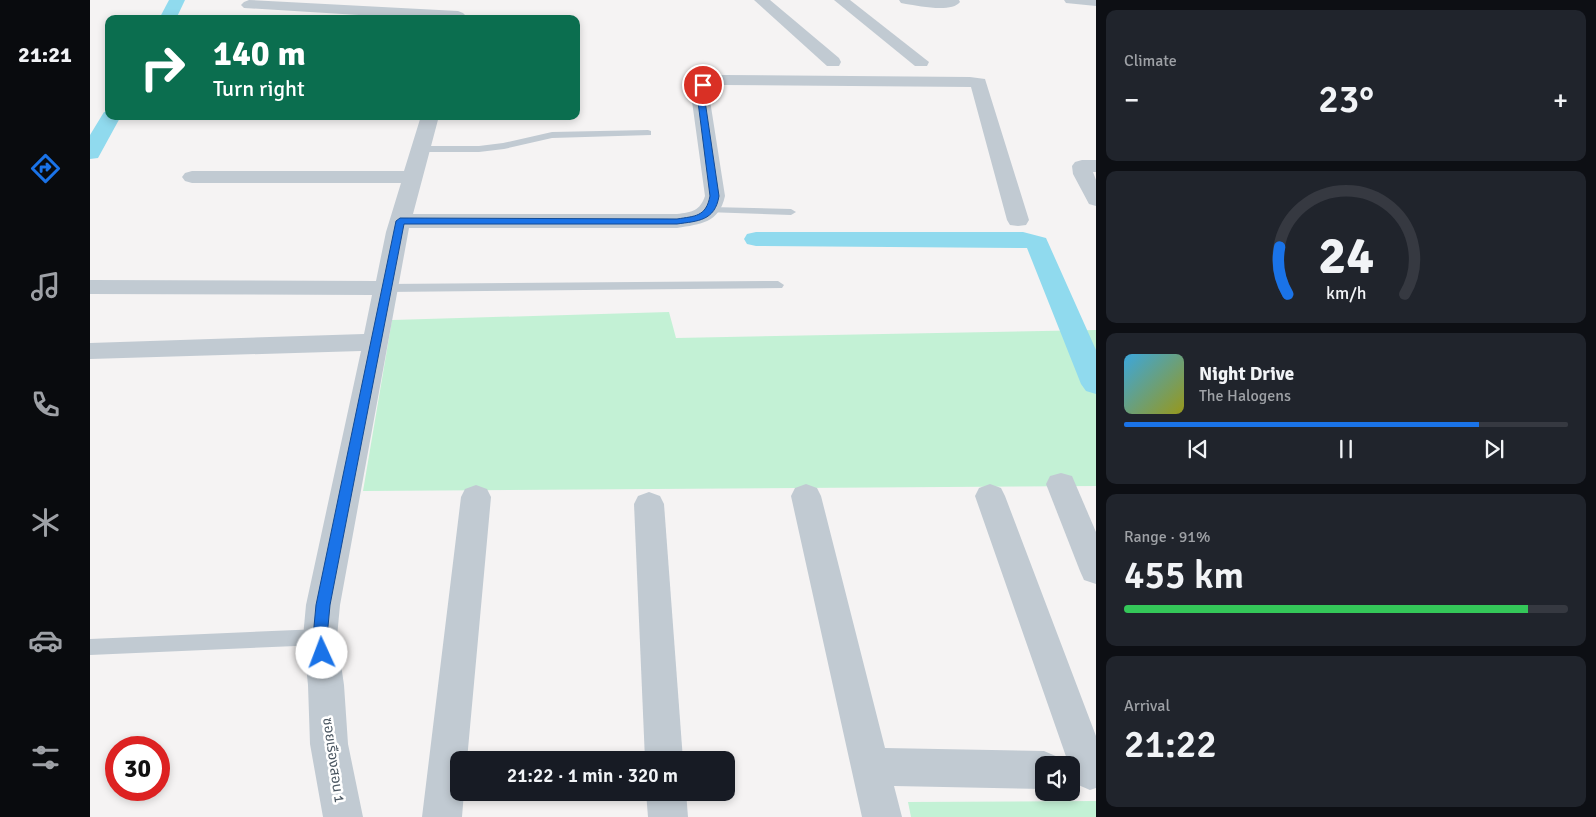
<!DOCTYPE html>
<html lang="en">
<head>
<meta charset="utf-8">
<style>
	body { margin:0; font-family:Signika,"Noto Sans Thai",sans-serif; background:#20242c; color:#f1f3f6; height:100vh; display:flex; flex-direction:column; font-size:19px; white-space:nowrap }
	* { box-sizing:border-box; margin:0 }
	p { font-size:16px; color:#9ea1a6 }
	.icon { flex:none; width:28px; height:28px; fill:none; stroke:currentColor; stroke-width:2; stroke-linecap:round; stroke-linejoin:round }
	.map { position:relative; flex:1; overflow:hidden }
	.panel { display:flex; flex-direction:column; gap:10px; padding:10px; background:#0d0f14; width:500px }
	.panel>* { flex:none }
	.banner { position:absolute; left:15px; top:15px; width:475px; height:105px; border-radius:10px; box-shadow:0 2px 8px #0003; background:#0b6e4f; color:#fff; overflow:hidden }
	.controls { position:absolute; left:945px; top:756px; display:grid; gap:10px }
	.controls a { display:grid; place-items:center; width:45px; height:45px; border-radius:10px; background:#171b24; box-shadow:0 2px 8px #0003; font-size:25px }
	.speed { position:absolute; left:15px; top:736px; display:flex; gap:10px; font-size:25px; font-weight:700; text-align:center }
	.speed>* { display:grid; place-content:center; width:65px; height:65px; border-radius:50%; background:#171b24; box-shadow:0 2px 8px #0003; line-height:1 }
	.speed .limit { border:8px solid #d22; background:#fff; color:#111 }
	.pin { position:absolute; display:grid; place-items:center; width:42px; height:42px; color:#fff; margin:-21px; border:2px solid #fff; border-radius:50%; box-shadow:0 1px 5px #0007 }
	.me { position:absolute; width:55px; margin:-28px; rotate:358deg; stroke-linejoin:round; filter:drop-shadow(0 0 4px #0008) }
	.turn { display:flex; align-items:center; gap:18px; height:105px; padding:0 25px; font-size:22px }
	.turn .icon { width:65px; height:65px; stroke-width:2.5 }
	.turn b { display:block; font-size:35px; line-height:42px }
	.big { font-size:38px; font-weight:600; line-height:1.1 }
	.panel .card { flex:1; display:flex; flex-direction:column; justify-content:center; gap:8px; min-width:0; padding:0 18px; border-radius:10px; background:#20242c }
	.panel .dial { align-items:center; gap:0 }
	.dial svg { height:130px; overflow:visible; fill:none; stroke:#363941; stroke-width:7; stroke-linecap:round; text-anchor:middle }
	.dial text { fill:#f1f3f6; stroke:none }
	.song { display:flex; align-items:center; gap:15px }
	.cover { width:60px; height:60px; border-radius:8px; background:linear-gradient(135deg,hsl(200 70% 55%),hsl(60 70% 35%)) }
	.played { height:5px; border-radius:2px; background:linear-gradient(90deg,#1a73e8 80%,#363941 80%) }
	.keys { display:flex; justify-content:space-around; direction:ltr }
	.heat { display:flex; justify-content:space-between; align-items:center; font-size:28px; direction:ltr }
	.charge { height:8px; border-radius:4px; background:linear-gradient(90deg,#34c759 91%,#363941 0) }
	.trip { position:absolute; left:360px; top:751px; width:285px; height:50px; border-radius:10px; background:#171b24; box-shadow:0 2px 8px #0003; font-weight:600; line-height:50px; text-align:center }
	main { display:flex; flex:1; min-height:0 }
	.menu { display:flex; flex-direction:column; width:90px; justify-content:space-around; align-items:center; background:#090b0e; color:#9ea1a6 }
	.menu .icon { width:35px; height:35px }
	.menu .on { color:#1a73e8 }
	.menu b { font-size:22px; color:#f1f3f6 }
	.map>svg:first-child { display:block }
	.green { fill:#c3f1d5 }
	.lines { fill:none; stroke-linecap:round; stroke-linejoin:round }
	.canal { fill:#90daee; fill-rule:evenodd }
	.service { fill:#c1cad2; fill-rule:evenodd }
	.minor { fill:#c1cad2; fill-rule:evenodd }
	.route { fill:#1a73e8; stroke:#114b97 }
	.labels { text-anchor:middle; stroke-width:5; stroke-linejoin:round; paint-order:stroke }
	.street-label { font-size:14px; fill:#4a5661; stroke:#fff }
</style>
</head>
<body>
<main>
<nav class="menu">
<b>21:21</b>
<svg class="icon on" aria-label="directions" viewBox="0 0 24 24"><path d="M12 3l9 9-9 9-9-9zM9 14v-3h6M13 9l2 2-2 2"/></svg>
<svg class="icon" aria-label="music" viewBox="0 0 24 24"><path d="M9 18V5l10-2v13"/><circle cx="6" cy="18" r="3"/><circle cx="16" cy="16" r="3"/></svg>
<svg class="icon" aria-label="phone" viewBox="0 0 24 24"><path d="M5 4h4l2 5-3 2q2 4 5 5l2-3 5 2v4C11 20 4 13 5 4z"/></svg>
<svg class="icon" aria-label="climate" viewBox="0 0 24 24"><path d="M12 3v18M4 7l16 10M4 17L20 7"/></svg>
<svg class="icon" aria-label="car" viewBox="0 0 24 24"><path d="M5 17H2v-5l4-1 3-4h7l3 4 3 1v5h-3M9 17h6M6 11h13"/><circle cx="7" cy="17" r="2"/><circle cx="17" cy="17" r="2"/></svg>
<svg class="icon" aria-label="filters" viewBox="0 0 24 24"><path d="M4 7h16M4 17h16"/><circle cx="9" cy="7" r="2"/><circle cx="15" cy="17" r="2"/></svg>
</nav>
<div class="map">
<svg width="1006" height="817" viewBox="0 0 1006 817">
	<rect width="100%" height="100%" fill="#f5f3f3"/>
	<g class="green">
		<polygon points="579,312 586,338 1006,330 1006,486 273,491 302,320"/>
		<polygon points="1006,801 1006,817 821,817 818,802"/>
	</g>
	<g class="lines">
		<g class="canal">
			<polygon points="79,0 95,0 86,19 69,19"/>
			<polygon points="19,111 19,116 31,116 8,158 0,159 0,135 14,112"/>
			<polygon points="666,232 933,232 956,238 1006,350 1006,394 996,391 991,384 937,248 666,246 657,244 654,239 657,234"/>
		</g>
		<g class="service">
			<polygon points="558,130 561,131 561,135 462,138 414,149 389,152 332,152 327,149 332,146 389,146 413,143 462,132"/>
			<polygon points="620,207 701,209 706,212 701,215 616,212 615,210"/>
			<polygon points="688,281 694,285 692,288 296,292 290,288 296,284"/>
			<polygon points="230,629 236,632 239,637 236,642 230,645 0,655 0,639"/>
		</g>
		<g class="minor">
			<polygon points="159,0 368,11 373,13 376,16 374,19 333,19 154,8 151,5 154,2"/>
			<polygon points="664,0 680,0 749,58 751,62 749,66 737,66"/>
			<polygon points="744,0 760,0 839,62 837,66 825,66"/>
			<path d="M 809,0 L 869,0 L 870,2 C 862,13 829,6 816,4 L 811,3 Z"/>
			<polygon points="974,0 1006,0 1006,6 976,3"/>
			<path d="M 634,75 L 880,77 L 895,79 L 939,220 L 936,225 L 928,226 L 920,225 L 917,220 L 881,87 L 634,85 L 621,88 L 619,94 L 635,196 C 629,223 611,224 587,228 L 319,228 L 250,605 L 247,637 L 254,685 L 258,744 L 273,817 L 233,817 L 220,744 L 218,685 L 213,637 L 216,605 L 271,351 L 0,359 L 0,343 L 274,334 L 282,295 L 0,294 L 0,280 L 286,281 L 296,232 L 311,183 L 102,183 L 95,181 L 92,177 L 95,173 L 102,171 L 314,171 L 331,116 L 349,116 L 323,214 L 587,214 C 602,212 610,211 615,196 L 601,94 L 607,81 L 620,76 Z"/>
			<polygon points="992,160 1006,160 1006,172 1003,172 1006,180 1006,206 999,204 983,174 982,166 985,162"/>
			<polygon points="971,473 982,476 1006,532 1006,584 994,580 990,571 956,484 960,476"/>
			<polygon points="716,484 727,488 731,496 795,748 954,751 968,757 971,765 954,765 954,789 804,786 812,817 772,817 701,496 705,488"/>
			<polygon points="900,484 911,488 915,496 1006,736 1006,788 1000,790 986,784 981,772 981,765 979,765 885,496 889,488"/>
			<polygon points="386,485 397,489 401,497 377,760 369,760 369,792 374,792 372,817 332,817 371,497 375,489"/>
			<polygon points="559,492 570,496 574,504 593,760 555,760 544,504 548,496"/>
			<polygon points="556,792 596,792 598,817 558,817"/>
		</g>
	</g>
	<path class="route" d="M 610,83 L 617,85 L 614,94 L 629,196 C 625,221 608,221 587,224 L 314,224 L 240,605 L 237,637 L 239,653 L 237,658 L 232,660 L 227,658 L 223,637 L 226,605 L 306,221 L 310,218 L 587,219 C 605,216 616,217 620,196 L 607,94 Z"/>
	<g class="labels">
		<g class="street-label">
			<text transform="translate(244 760) rotate(82)" y="5">ซอยเรืองสอน 1</text>
		</g>
	</g>
</svg>
<div class="controls">
<a><svg class="icon" aria-label="sound" viewBox="0 0 24 24"><path d="M4 9h4l5-4v14l-5-4H4zM17 9q2 3 0 6"/></svg></a>
</div>
<div class="speed"><div class="limit">30</div></div>
<div class="pin" style="left:613px;top:85px;background:#d93025"><svg class="icon" aria-label="arrive" viewBox="0 0 24 24"><path d="M6 21V4h12l-3 4 3 4H6"/></svg></div>
<svg class="me" style="left:232px;top:653px" viewBox="-20 -20 40 40"><circle r="19" fill="#fff"/><path d="M0-13L10 11 0 6-10 11z" fill="#1a73e8"/></svg>
<div class="trip">21:22 · 1 min · 320 m</div>
<div class="banner">
<div class="turn"><svg class="icon" aria-label="right" viewBox="0 0 24 24"><path d="M7 20v-9h11M14 6l5 5-5 5"/></svg><div><b>140 m</b>Turn right</div></div>
</div>
</div>
<section class="panel">
<div class="card"><p>Climate</p>
<div class="heat"><a>−</a><b class="big">23°</b><a>+</a></div>
</div>
<div class="card dial"><svg viewBox="0 0 100 80">
<path d="M14 69A42 42 0 1 1 86 69"/>
<path d="M14 69A42 42 0 0 1 9 40" stroke="#1a73e8"/>
<text x="50" y="56" font-size="32" font-weight="700">24</text>
<text x="50" y="72" font-size="11">km/h</text>
</svg></div>
<div class="card">
<div class="song"><i class="cover"></i><div><b>Night Drive</b><p>The Halogens</p></div></div>
<div class="played"></div>
<div class="keys"><svg class="icon" aria-label="previous" viewBox="0 0 24 24"><path d="M18 5L8 12l10 7zM5 5v14"/></svg><svg class="icon" aria-label="pause" viewBox="0 0 24 24"><path d="M8 5v14M16 5v14"/></svg><svg class="icon" aria-label="next" viewBox="0 0 24 24"><path d="M6 5l10 7-10 7zM19 5v14"/></svg></div>
</div>
<div class="card"><p>Range · 91%</p><b class="big">455 km</b><div class="charge"></div></div>
<div class="card"><p>Arrival</p><b class="big">21:22</b></div>
</section>
</main>
</body>
</html>
